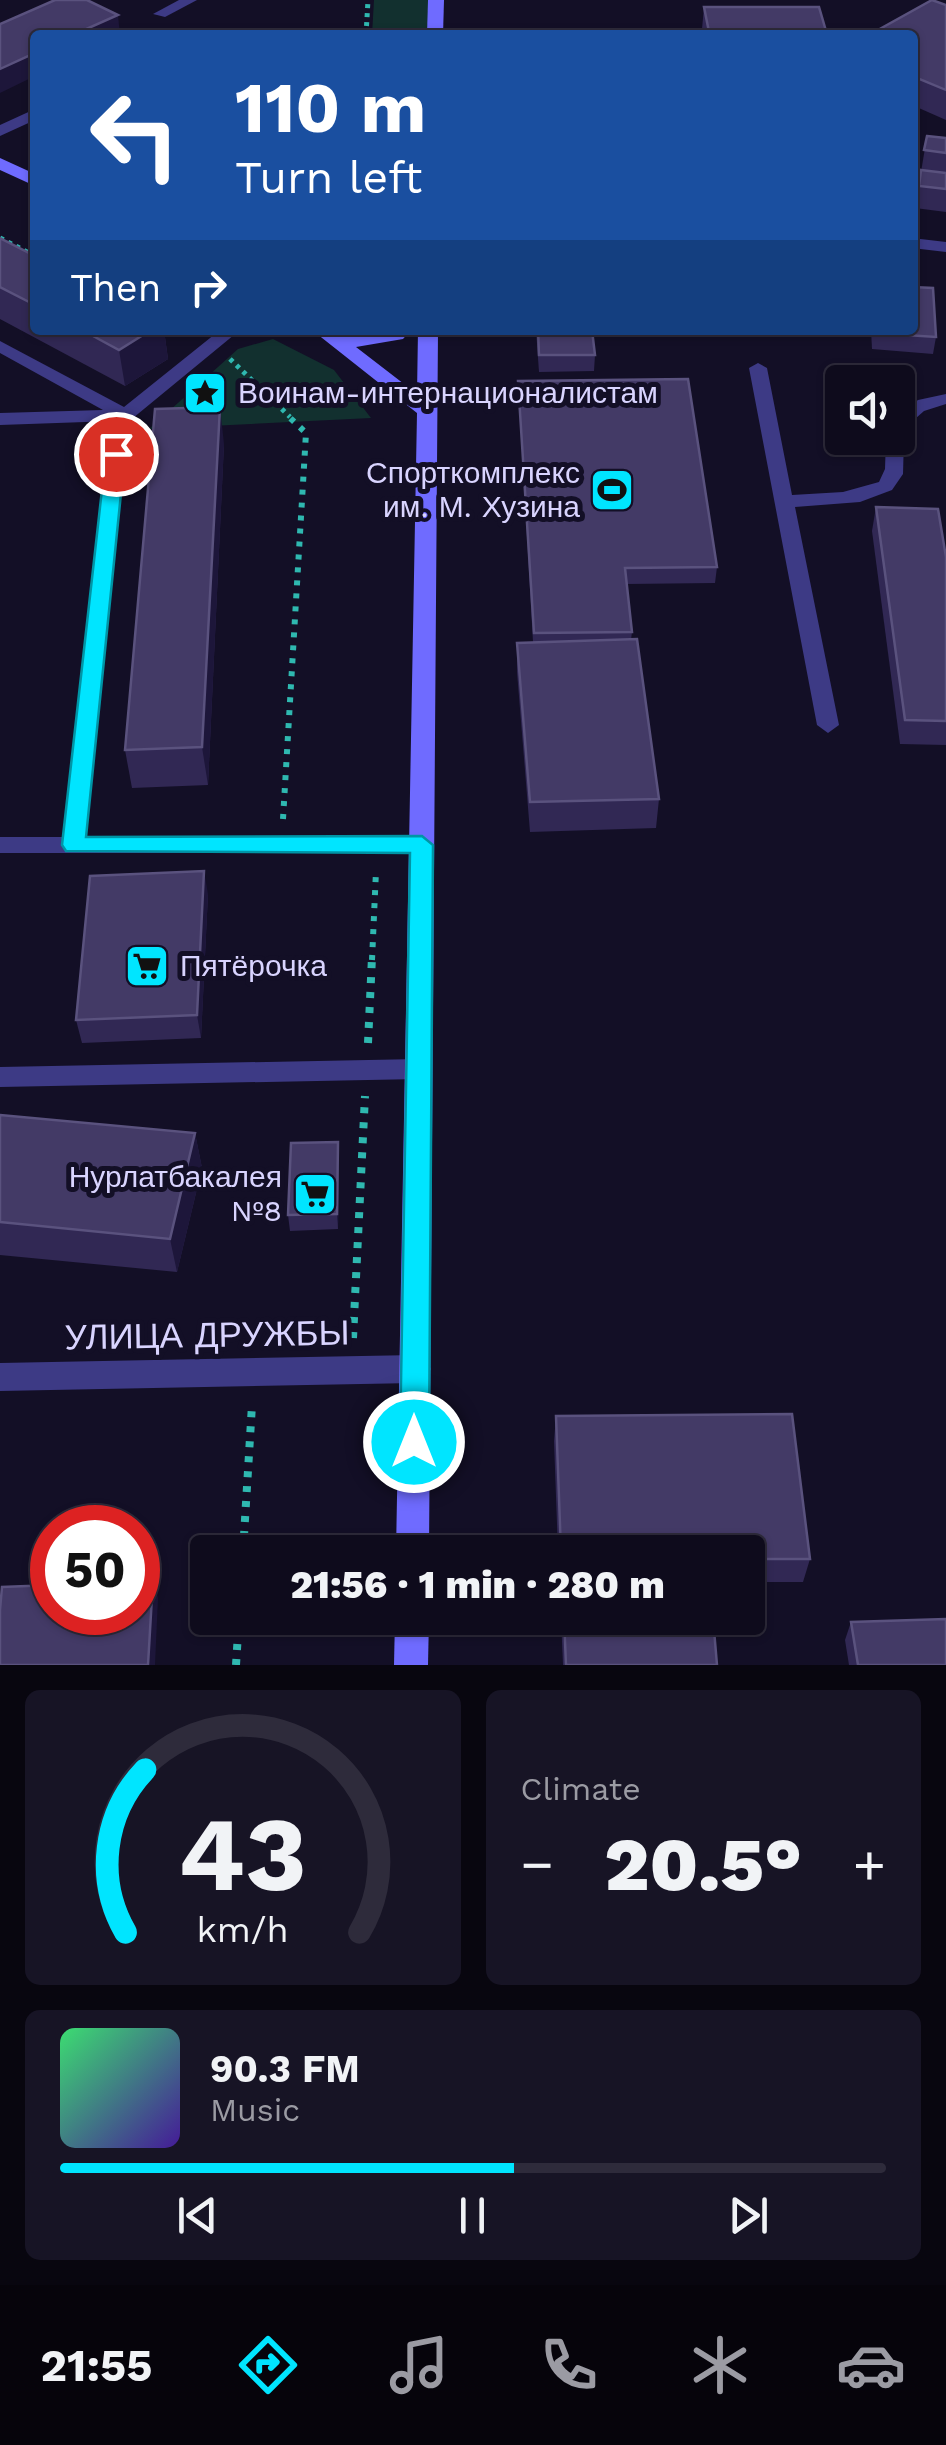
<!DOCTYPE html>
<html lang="en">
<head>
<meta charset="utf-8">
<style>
	body { margin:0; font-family:"Work Sans",sans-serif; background:#171425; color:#f1f3f6; height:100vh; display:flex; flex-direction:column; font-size:38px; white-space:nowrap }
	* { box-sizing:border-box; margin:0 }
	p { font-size:32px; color:#9b9ba3 }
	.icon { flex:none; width:55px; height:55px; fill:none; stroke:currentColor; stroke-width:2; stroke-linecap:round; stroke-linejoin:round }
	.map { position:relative; height:1665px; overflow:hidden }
	.details { display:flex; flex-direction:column; gap:25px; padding:25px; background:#08060f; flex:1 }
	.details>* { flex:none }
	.top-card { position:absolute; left:30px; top:30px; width:888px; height:305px; border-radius:10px; box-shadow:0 2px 8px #0004,0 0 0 2px #2e2b3b; background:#1a4fa0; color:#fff; overflow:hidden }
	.fabs { position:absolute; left:825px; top:365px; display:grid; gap:20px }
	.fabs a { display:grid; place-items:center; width:90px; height:90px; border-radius:10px; background:#0e0b1c; box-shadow:0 2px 8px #0004,0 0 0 2px #2e2b3b; font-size:50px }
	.speed { position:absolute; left:30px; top:1505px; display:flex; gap:20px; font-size:50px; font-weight:700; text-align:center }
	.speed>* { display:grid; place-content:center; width:130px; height:130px; border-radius:50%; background:#0e0b1c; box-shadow:0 2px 8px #0004,0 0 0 2px #2e2b3b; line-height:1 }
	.speed .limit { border:15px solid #d22; background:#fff; color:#111 }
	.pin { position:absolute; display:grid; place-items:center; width:85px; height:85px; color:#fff; margin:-42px; border:5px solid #fff; border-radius:50%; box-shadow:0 2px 10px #0007 }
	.me { position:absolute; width:110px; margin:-55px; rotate:0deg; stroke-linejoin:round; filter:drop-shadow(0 0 8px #0008) }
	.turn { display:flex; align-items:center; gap:35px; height:210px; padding:0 40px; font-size:45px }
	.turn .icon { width:130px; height:130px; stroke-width:2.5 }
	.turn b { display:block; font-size:70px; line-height:85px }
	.then { display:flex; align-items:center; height:95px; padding:0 40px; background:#0003; gap:20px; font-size:38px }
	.big { font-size:75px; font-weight:800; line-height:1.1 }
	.details .widget { flex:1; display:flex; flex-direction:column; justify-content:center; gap:15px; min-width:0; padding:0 35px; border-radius:15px; background:#171425 }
	.details .dial { align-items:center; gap:0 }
	.dial svg { height:260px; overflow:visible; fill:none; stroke:#2e2b3b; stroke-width:7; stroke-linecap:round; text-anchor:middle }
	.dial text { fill:#f1f3f6; stroke:none }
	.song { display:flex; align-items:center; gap:30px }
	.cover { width:120px; height:120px; border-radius:15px; background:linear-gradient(135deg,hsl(140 70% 55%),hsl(260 70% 35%)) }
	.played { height:10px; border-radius:5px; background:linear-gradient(90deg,#00e5ff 55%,#2e2b3b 55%) }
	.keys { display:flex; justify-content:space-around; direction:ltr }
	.heat { display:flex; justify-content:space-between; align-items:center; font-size:55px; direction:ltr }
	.details .tiles { flex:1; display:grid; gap:25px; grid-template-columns:1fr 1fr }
	.widget:last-child { grid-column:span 2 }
	.trip { position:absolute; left:190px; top:1535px; width:575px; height:100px; border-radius:10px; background:#0e0b1c; box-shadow:0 2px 8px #0004,0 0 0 2px #2e2b3b; font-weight:800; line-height:100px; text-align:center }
	.tab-bar { display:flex; height:160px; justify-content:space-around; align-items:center; background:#06040b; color:#9b9ba3 }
	.tab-bar .icon { width:70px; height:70px }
	.tab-bar .on { color:#00e5ff }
	.tab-bar b { font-size:45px; color:#f1f3f6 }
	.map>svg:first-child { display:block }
	.green { fill:#12302f }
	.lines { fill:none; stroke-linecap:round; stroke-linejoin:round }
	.path-far2 { stroke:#2fb8b0; stroke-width:5; stroke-dasharray:4 5; stroke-linecap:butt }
	.path-far1 { stroke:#2fb8b0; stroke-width:6; stroke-dasharray:5 8; stroke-linecap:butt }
	.path { stroke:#2fb8b0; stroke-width:8; stroke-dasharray:6 9; stroke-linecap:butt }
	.service { fill:#3d3a85; fill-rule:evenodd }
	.tertiary { fill:#3d3a85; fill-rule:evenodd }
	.secondary { fill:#6f6bff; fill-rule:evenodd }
	.wall { fill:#312854 }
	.shaded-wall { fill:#1d163a }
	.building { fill:#433a66; stroke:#5a527e; stroke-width:2.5 }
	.route { fill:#00e5ff; stroke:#0095a6; stroke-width:2.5 }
	.labels { text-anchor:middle; stroke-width:10; stroke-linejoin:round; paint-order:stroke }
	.poi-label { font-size:30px; fill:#d9d4ff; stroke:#130f26; text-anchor:start }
	.near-street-label { font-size:35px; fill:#d9d4ff; stroke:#130f26 }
</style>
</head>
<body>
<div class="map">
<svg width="946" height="1665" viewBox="0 0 946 1665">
	<rect width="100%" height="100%" fill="#130f26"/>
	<g class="green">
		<polygon points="374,0 429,0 428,35 372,35"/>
		<polygon points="273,339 334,370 371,418 149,429 238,349"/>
	</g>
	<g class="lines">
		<g class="path-far2">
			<polyline points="366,35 368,0"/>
			<polyline points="0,238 35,256"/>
			<polyline points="230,359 290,417"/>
		</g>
		<g class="path-far1">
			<polyline points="283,819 306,433 287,415"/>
			<polyline points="372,960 376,871"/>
		</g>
		<g class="path">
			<polyline points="368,1043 372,957"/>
			<polyline points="353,1338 365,1096"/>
			<polyline points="243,1552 252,1405"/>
			<polyline points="236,1665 239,1618"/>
		</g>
		<g class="service">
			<polygon points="179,0 197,0 165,17 153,14"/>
			<polygon points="35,109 35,120 0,136 0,125"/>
			<polygon points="912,238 946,242 946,252 912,248"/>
			<polygon points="220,330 240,330 133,418 128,430 86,837 422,837 433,845 422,853 0,853 0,837 64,837 114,421 0,425 0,413 103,410 0,353 0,341 124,407"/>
			<polygon points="758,363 767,368 792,495 843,492 879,482 885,469 886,438 898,438 898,415 918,400 946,394 946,404 924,411 899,433 904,438 903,474 892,490 860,502 795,507 839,725 828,733 817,725 749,368"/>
			<polygon points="419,1059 428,1062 431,1069 428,1076 419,1079 0,1087 0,1067"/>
		</g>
		<polygon class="tertiary" points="415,1355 426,1359 431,1369 426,1379 415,1383 0,1391 0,1363"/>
		<g class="secondary">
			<polygon points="428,0 444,0 443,35 427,35"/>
			<polygon points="0,158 35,174 35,186 0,170"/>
			<polygon points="312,330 334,330 343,337 411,330 403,339 356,347 417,394 418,330 438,330 429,1552 396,1552 417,413"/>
			<polygon points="395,1618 429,1618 428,1665 394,1665"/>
		</g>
	</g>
	<g class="wall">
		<polygon points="946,5 946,120 912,105 912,35"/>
		<polygon points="704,7 826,31 826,35 704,35 702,29"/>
		<polygon points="927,136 946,138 946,212 915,208"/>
		<polygon points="0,238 35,256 35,330 164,330 168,359 125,386 0,319"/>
		<polygon points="536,330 592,330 595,355 594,371 539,372"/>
		<polygon points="871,330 912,330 936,337 933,354 872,349"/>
		<polygon points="518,381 717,567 715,583 626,584 632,632 631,640 659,799 656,828 530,832 517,672 517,643 533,642"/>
		<polygon points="224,444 208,785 132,788 125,750"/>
		<polygon points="876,507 946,557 946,745 900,744 872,531"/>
		<polygon points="208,894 201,1038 82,1043 76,1020"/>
		<polygon points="0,1115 195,1133 202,1168 177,1272 0,1255"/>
		<polygon points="338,1142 339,1158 338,1229 290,1231 288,1215"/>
		<polygon points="556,1416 810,1559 803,1582 748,1582 748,1552 558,1552 554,1441"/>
		<polygon points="561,1618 713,1618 717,1665 563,1665"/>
		<polygon points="851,1622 946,1665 849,1665 845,1640"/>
	</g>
	<g class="shaded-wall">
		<polygon points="118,15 120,35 73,35"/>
		<polygon points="35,53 35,76 0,93 0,69"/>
		<polygon points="151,330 164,330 168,359 125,386 119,350"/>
		<polygon points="220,407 224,444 208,785 202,747"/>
		<polygon points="204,871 208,894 201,1038 197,1015"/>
		<polygon points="195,1133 202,1168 177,1272 170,1239"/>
		<polygon points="338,1142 339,1158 338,1229 337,1214"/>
		<polygon points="153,1579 158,1598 155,1665 148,1665"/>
	</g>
	<g class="building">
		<polygon points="55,0 87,0 118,15 73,35 35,35 35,53 0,69 0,24"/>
		<polygon points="932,0 946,5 946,90 912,76 912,35 869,35"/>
		<polygon points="704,7 819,7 826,31 709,32"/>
		<polygon points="927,136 946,138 946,153 924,150"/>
		<polygon points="921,170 946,173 946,189 919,186"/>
		<polygon points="0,238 35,256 35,305 0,287"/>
		<polygon points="912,287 933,288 936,337 874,333 874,330 912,330"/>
		<polygon points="82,330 151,330 119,350"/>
		<polygon points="538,330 592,330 595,355 539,355"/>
		<polygon points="688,379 717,567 625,568 632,632 534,633 518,381"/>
		<polygon points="220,407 202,747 125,750 155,409"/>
		<polygon points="876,507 938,509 946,557 946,721 905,720"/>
		<polygon points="637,639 659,799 530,802 517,643"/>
		<polygon points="204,871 197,1015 76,1020 90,876"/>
		<polygon points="0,1115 195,1133 170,1239 0,1222"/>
		<polygon points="338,1142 337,1214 288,1215 291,1143"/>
		<polygon points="792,1414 810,1559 748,1559 748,1552 561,1552 556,1416"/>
		<polygon points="153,1579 148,1665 0,1665 0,1610 2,1587 52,1585 52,1612 138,1612 138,1580"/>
		<polygon points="564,1618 713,1618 717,1665 566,1665"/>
		<polygon points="946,1619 946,1665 858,1665 851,1622"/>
	</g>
	<polygon class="route" points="116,448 125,454 86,837 422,836 433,845 429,1442 425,1452 414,1456 404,1452 400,1442 410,853 66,851 62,845 106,454"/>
	<defs>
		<g id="sight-square" transform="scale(2.25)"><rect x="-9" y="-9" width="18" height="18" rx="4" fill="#00e5ff" stroke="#130f26"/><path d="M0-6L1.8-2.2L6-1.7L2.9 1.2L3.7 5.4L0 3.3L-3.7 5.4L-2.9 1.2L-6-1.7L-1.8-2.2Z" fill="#111"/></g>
		<g id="stadium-square" transform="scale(2.25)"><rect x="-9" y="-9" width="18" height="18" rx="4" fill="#00e5ff" stroke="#130f26"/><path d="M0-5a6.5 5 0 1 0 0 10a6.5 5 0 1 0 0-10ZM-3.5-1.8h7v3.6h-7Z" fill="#111"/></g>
		<g id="supermarket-square" transform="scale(2.25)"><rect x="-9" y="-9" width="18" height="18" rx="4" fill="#00e5ff" stroke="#130f26"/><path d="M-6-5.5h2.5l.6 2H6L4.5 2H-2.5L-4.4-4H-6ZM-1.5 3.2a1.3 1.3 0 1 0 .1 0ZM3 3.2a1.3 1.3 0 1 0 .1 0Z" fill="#111"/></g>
	</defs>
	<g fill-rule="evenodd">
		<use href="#sight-square" x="205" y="393"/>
		<use href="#stadium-square" x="612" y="490"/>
		<use href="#supermarket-square" x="147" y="966"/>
		<use href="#supermarket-square" x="315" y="1194"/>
	</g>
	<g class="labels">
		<g class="poi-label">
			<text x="238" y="403">Воинам-интернационалистам</text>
			<text x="580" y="483" text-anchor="end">Спорткомплекс<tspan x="580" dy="34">им. М. Хузина</tspan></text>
			<text x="180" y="976">Пятёрочка</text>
			<text x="282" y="1187" text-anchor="end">Нурлатбакалея<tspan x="282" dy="34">№8</tspan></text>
		</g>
		<g class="near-street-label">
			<text transform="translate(207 1335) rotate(-1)" y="12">УЛИЦА ДРУЖБЫ</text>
		</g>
	</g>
</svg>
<div class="fabs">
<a><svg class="icon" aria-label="sound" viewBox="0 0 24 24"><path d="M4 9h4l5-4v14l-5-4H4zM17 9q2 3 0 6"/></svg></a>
</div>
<div class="speed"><div class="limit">50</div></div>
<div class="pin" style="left:116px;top:454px;background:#d93025"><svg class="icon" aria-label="arrive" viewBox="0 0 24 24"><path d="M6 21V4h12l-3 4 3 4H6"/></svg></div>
<svg class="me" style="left:414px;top:1442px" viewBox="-20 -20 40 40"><circle r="17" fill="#00e5ff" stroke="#fff" stroke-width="3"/><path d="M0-11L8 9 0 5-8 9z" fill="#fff"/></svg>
<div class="trip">21:56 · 1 min · 280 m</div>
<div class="top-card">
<div class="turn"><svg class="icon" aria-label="left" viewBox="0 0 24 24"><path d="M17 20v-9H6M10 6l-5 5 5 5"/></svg><div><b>110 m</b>Turn left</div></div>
<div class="then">Then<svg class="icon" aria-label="right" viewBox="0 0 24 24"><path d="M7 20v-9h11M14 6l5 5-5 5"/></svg></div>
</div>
</div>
<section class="details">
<div class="tiles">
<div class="widget dial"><svg viewBox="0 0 100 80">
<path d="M14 69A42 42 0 1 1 86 69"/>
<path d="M14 69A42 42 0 0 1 20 19" stroke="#00e5ff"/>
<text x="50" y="56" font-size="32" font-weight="700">43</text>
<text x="50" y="72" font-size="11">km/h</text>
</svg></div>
<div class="widget"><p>Climate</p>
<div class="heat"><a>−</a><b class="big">20.5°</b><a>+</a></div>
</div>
<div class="widget">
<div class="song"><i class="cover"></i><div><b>90.3 FM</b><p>Music</p></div></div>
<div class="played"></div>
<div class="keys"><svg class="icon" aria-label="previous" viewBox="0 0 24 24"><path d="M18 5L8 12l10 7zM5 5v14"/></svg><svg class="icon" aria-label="pause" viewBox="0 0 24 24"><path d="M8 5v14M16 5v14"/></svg><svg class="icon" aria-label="next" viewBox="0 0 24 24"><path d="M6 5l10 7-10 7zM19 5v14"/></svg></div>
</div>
</div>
</section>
<nav class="tab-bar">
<b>21:55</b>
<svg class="icon on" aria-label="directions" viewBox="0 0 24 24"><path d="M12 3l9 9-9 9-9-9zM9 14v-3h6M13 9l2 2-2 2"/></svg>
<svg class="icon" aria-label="music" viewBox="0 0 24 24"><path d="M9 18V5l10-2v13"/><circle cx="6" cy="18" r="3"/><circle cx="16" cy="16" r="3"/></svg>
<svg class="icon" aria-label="phone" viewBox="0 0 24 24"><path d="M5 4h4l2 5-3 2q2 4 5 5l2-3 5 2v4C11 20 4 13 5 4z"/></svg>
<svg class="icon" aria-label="climate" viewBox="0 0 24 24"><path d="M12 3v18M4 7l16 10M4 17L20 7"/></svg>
<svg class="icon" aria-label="car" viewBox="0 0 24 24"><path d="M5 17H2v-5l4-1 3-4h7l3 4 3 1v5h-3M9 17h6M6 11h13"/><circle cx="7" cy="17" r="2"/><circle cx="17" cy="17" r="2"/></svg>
</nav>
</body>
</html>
